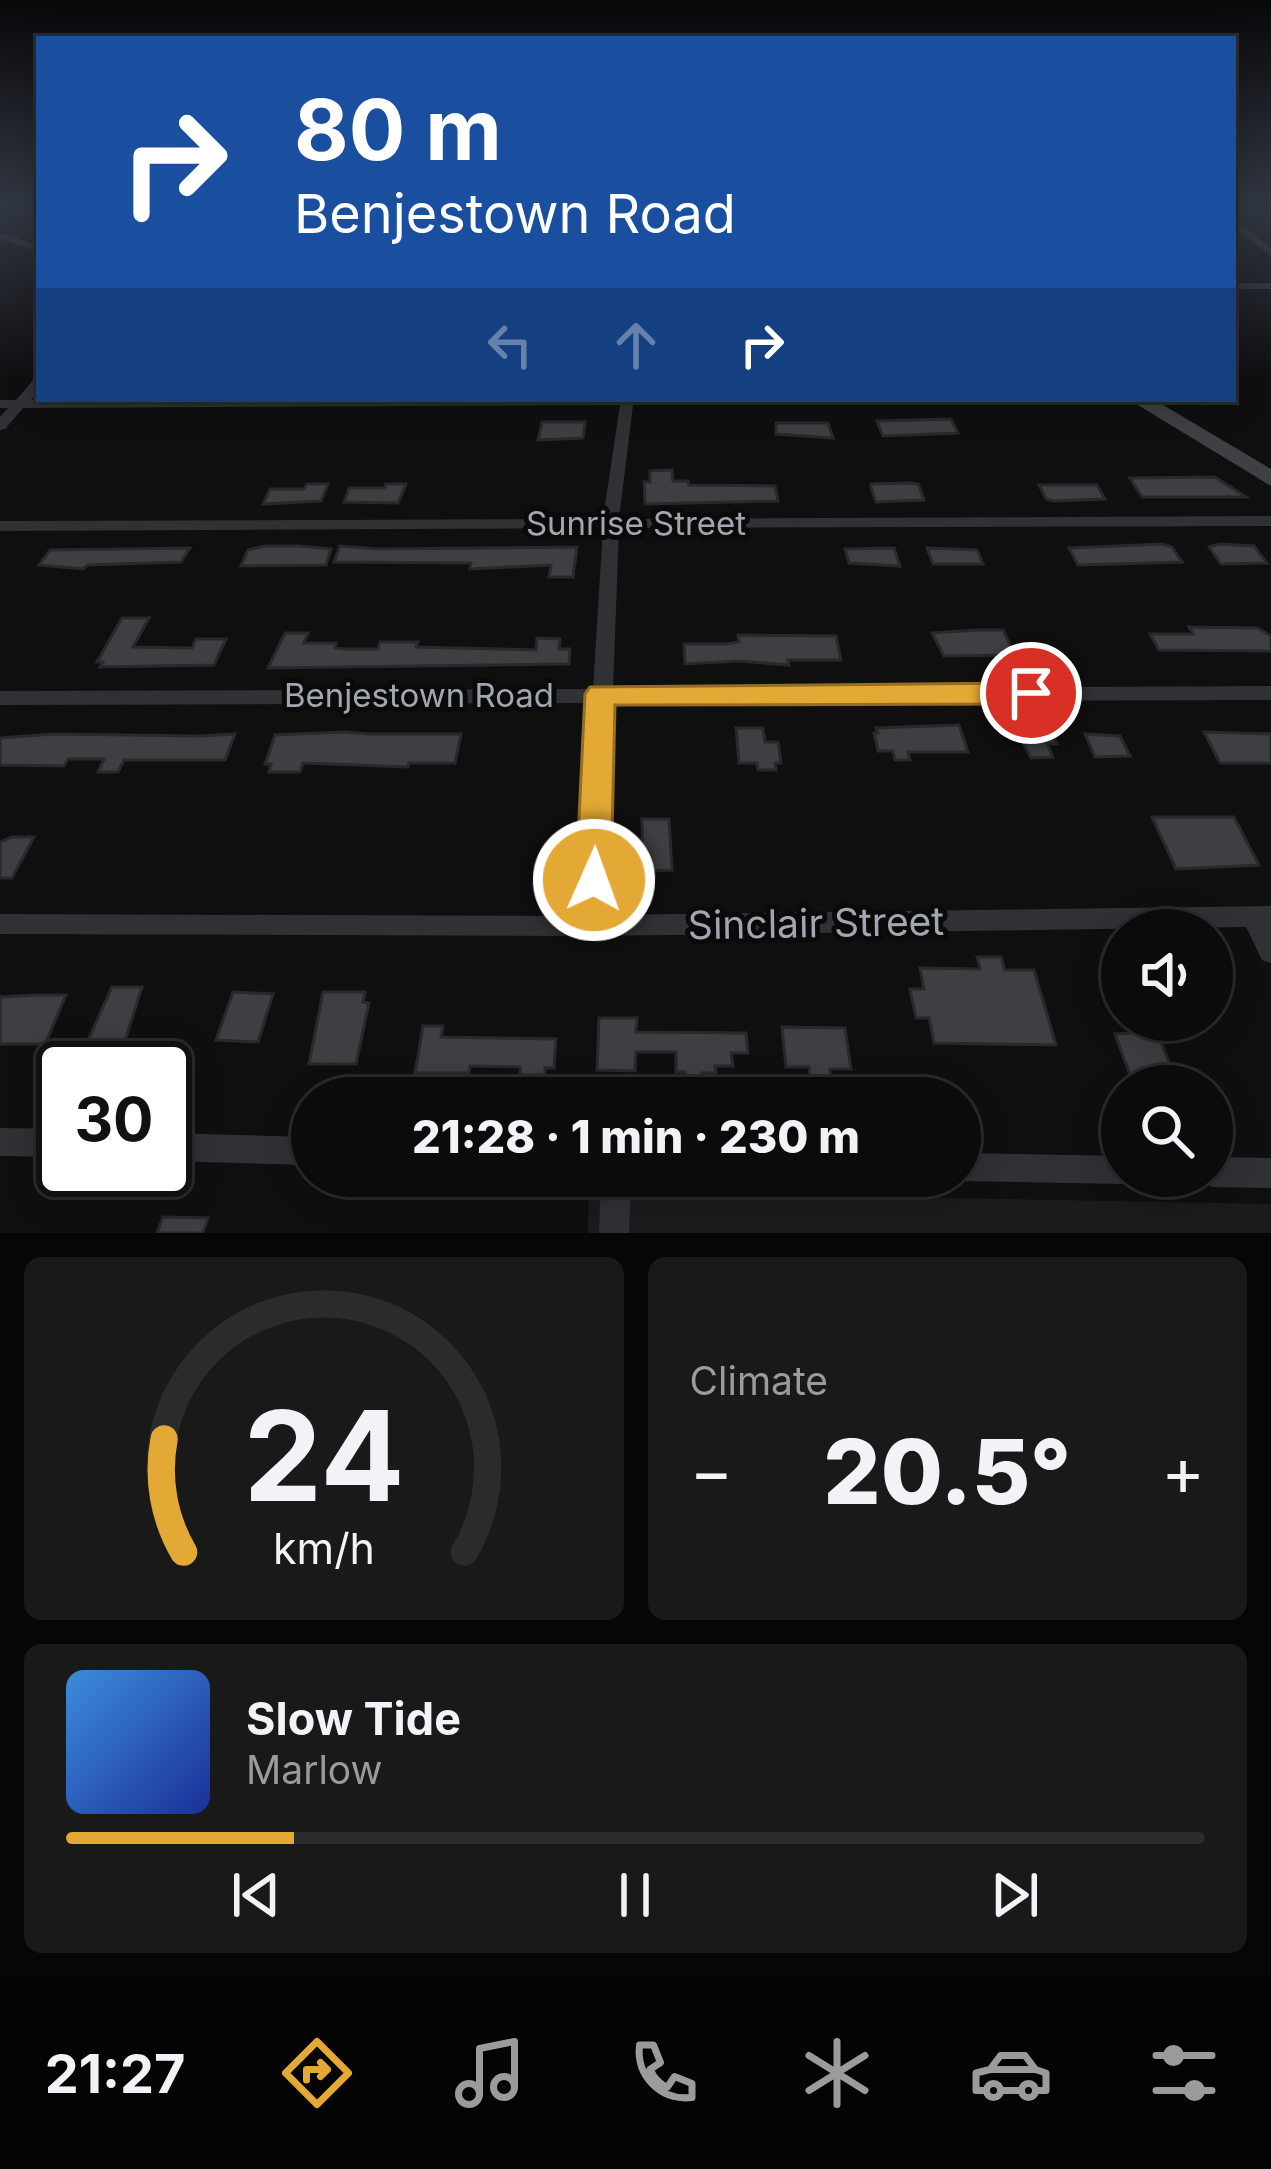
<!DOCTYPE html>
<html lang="en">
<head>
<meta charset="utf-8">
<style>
	body { margin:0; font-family:Inter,sans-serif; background:#19191a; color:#f1f3f6; height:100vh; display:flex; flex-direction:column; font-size:45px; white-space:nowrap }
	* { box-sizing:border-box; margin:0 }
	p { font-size:39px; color:#9a9b9d }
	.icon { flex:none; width:66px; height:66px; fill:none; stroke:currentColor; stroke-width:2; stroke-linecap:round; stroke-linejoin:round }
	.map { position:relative; height:1233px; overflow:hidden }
	.details { display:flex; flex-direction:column; gap:24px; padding:24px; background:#060607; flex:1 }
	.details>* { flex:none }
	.hud { position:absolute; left:36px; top:36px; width:1200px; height:366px; border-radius:0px; box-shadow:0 6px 30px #0003,0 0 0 3px #2b2b2d; background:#1a4fa0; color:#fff; overflow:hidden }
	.tools { position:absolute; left:1101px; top:909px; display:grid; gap:24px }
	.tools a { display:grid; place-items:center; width:132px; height:132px; border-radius:50%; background:#0b0b0c; box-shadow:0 6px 30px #0003,0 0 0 3px #2b2b2d; font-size:60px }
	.speed { position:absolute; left:36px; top:1041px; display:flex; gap:24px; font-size:60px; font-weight:700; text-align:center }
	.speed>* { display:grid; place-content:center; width:156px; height:156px; border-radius:50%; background:#0b0b0c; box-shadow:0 6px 30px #0003,0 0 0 3px #2b2b2d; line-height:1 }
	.speed .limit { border:6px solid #111; border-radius:18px; background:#fff; color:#111 }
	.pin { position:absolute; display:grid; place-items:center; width:102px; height:102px; color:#fff; margin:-51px; border:6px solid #fff; border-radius:50%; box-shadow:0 3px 12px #0007 }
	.me { position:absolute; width:132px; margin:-66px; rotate:2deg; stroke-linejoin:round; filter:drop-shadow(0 0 9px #0008) }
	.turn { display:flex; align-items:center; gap:42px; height:252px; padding:0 60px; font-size:54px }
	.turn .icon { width:156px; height:156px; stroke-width:2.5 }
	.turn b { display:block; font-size:84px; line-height:102px }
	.lanes { display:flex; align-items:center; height:114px; padding:0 60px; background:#0003; justify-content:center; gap:60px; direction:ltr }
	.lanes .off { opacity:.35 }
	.big { font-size:90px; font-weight:800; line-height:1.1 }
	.details .tile { flex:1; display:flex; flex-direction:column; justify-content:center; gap:18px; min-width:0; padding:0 42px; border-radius:18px; background:#19191a }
	.details .dial { align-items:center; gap:0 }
	.dial svg { height:312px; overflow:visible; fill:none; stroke:#2b2b2d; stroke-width:7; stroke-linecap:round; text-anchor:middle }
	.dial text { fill:#f1f3f6; stroke:none }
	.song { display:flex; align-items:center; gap:36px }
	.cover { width:144px; height:144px; border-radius:18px; background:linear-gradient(135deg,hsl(210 70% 55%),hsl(230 70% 35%)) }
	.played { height:12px; border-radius:6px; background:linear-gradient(90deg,#e3a934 20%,#2b2b2d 20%) }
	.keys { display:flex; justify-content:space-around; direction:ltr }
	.heat { display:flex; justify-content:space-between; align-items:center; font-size:66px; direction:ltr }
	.details .tiles { flex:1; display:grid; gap:24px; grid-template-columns:1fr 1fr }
	.tile:last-child { grid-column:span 2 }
	.trip { position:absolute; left:291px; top:1077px; width:690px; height:120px; border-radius:60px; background:#0b0b0c; box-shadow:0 6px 30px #0003,0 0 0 3px #2b2b2d; font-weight:800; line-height:120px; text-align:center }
	.tabs { display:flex; height:192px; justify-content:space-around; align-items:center; background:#040405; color:#9a9b9d }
	.tabs .icon { width:84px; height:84px }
	.tabs .current { color:#e3a934 }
	.tabs b { font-size:54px; color:#f1f3f6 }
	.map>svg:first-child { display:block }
	.built { fill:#1b1b1d }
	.building { fill:#3e3f43; stroke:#29292c; stroke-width:3 }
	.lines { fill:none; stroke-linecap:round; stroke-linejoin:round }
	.street { fill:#303135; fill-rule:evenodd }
	.secondary { fill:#3f4045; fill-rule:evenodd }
	.route { fill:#e3a934; stroke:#946e22; stroke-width:3 }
	.labels { text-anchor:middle; stroke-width:10; stroke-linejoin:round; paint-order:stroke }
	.street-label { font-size:33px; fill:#a1a6b0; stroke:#0a0a0b }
	.near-street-label { font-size:39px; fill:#a1a6b0; stroke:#0a0a0b }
</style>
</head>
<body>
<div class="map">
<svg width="1271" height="1233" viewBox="0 0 1271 1233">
	<rect width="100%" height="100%" fill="#0f0f10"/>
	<polygon class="built" points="589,1191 1271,1204 1271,1233 588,1233"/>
	<g class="building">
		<polygon points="951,419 958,433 883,436 877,421"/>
		<polygon points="585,422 583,438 538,440 542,422"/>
		<polygon points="776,423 828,423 833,438 776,434"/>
		<polygon points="672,470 673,481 688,481 689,485 775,486 778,501 645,504 644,482 650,482 650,471"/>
		<polygon points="1215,477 1246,497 1142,497 1130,478"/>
		<polygon points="909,483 918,484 924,500 876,502 871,488 871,484"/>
		<polygon points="307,484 328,484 321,501 263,504 270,489 304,489"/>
		<polygon points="386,484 406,484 398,503 344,502 349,488 385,488"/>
		<polygon points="1039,485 1097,485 1105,499 1053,501 1046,499"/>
		<polygon points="1162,544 1172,547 1182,562 1078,565 1069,548"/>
		<polygon points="1220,544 1254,546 1267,563 1221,564 1209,547"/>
		<polygon points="265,546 299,546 331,549 326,565 241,566 248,550"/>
		<polygon points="340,546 378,549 577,547 573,577 549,577 551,565 470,569 471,563 334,562"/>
		<polygon points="190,548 181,562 88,565 83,569 39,565 50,550"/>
		<polygon points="894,548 900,566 849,563 845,549"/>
		<polygon points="927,548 977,550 983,564 933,564"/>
		<polygon points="122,618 149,618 133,647 192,648 196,639 226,639 214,665 100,667 103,662 97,662"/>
		<polygon points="1189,627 1258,628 1271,636 1271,651 1159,650 1150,634 1193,634"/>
		<polygon points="978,630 1003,630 1015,655 944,656 932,633"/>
		<polygon points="285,633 308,633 304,643 336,643 335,648 344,649 378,649 380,642 418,642 416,647 536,650 537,638 560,639 559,649 570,649 569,664 268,668"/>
		<polygon points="738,635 836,636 841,660 788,660 789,665 738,661 685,664 684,644 726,644 739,642"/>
		<polygon points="959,725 968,752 908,752 910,760 895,760 893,751 878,751 874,733 878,733 876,728"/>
		<polygon points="736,728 763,728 765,742 778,742 781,763 775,763 776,770 758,770 757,763 739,763"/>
		<polygon points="1027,728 1050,728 1057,744 1047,744 1053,757 1031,758 1018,734 1029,733"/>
		<polygon points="343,732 369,734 461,734 455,763 409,763 408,767 303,763 300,772 269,772 271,764 265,764 275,735"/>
		<polygon points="1204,732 1271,734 1271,763 1220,763"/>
		<polygon points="53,734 200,736 235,734 225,760 124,760 118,772 98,772 104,759 68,759 64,766 0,765 0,738"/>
		<polygon points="1085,734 1120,736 1130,756 1095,757"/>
		<polygon points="1152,817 1234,817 1259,865 1176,869"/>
		<polygon points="642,819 669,819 672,870 643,871"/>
		<polygon points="12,837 34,837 12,878 0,878 0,842"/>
		<polygon points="977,957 1001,957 1005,970 1034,970 1056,1045 934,1043 929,1018 916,1018 910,989 924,989 920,968 980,969"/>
		<polygon points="112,987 142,987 123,1047 85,1047"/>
		<polygon points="233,992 273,994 258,1042 216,1040"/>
		<polygon points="323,992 365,992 363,1002 369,1003 356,1064 309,1064"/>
		<polygon points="34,995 66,995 45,1044 0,1044 0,997"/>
		<polygon points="599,1018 637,1018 636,1032 746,1033 748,1053 731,1053 733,1066 715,1066 716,1073 702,1073 702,1080 685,1080 685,1072 676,1072 676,1052 636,1052 635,1071 597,1070"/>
		<polygon points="423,1026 443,1026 441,1037 556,1039 554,1068 545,1068 545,1075 520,1075 520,1067 470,1066 469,1073 415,1073"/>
		<polygon points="782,1027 845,1028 851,1069 830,1069 831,1079 810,1079 809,1067 786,1067"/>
		<polygon points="1137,1033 1158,1034 1178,1086 1134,1086 1115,1034"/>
		<polygon points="163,1217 208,1218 203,1233 157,1233"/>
	</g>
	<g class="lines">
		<g class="street">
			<polygon points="1233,218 1271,248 1271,256 1233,226"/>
			<polygon points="0,233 39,245 39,252 0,239"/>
			<rect x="1233" y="283" width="38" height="6"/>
			<polygon points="39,378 39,390 31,400 1099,399 1092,403 633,405 619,519 1271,516 1271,526 619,528 613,689 1271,686 1271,700 612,702 604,915 1271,906 1271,963 1262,960 1246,927 592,936 0,934 0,914 581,916 593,703 0,705 0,691 593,689 603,528 0,531 0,521 603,519 620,405 23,408 5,429 0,430 0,417 8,408 0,408 0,400 16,400 34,379"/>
			<polygon points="0,1128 63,1129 63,1157 0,1156"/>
			<polygon points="165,1133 312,1137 312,1165 165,1161"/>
			<polygon points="960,1153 1122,1156 1122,1176 1134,1176 1132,1180 1122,1184 960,1181 949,1176 960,1176"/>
			<polygon points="1212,1157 1271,1158 1271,1188 1212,1187 1202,1182 1199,1176 1212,1176"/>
			<polygon points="601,1176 631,1176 629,1233 599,1233"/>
		</g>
		<polygon class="secondary" points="1128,399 1153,399 1271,469 1271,486"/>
	</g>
	<linearGradient id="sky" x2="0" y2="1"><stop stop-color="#080809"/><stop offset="0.54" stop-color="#313742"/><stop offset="1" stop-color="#313742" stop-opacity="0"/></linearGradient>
	<rect width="1271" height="380" fill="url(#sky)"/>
	<polygon class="route" points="1031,683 1046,693 1031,704 615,705 611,880 606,890 594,894 581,890 576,880 585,694 590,687"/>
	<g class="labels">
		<g class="street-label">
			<text x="636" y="535">Sunrise Street</text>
			<text x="419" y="707">Benjestown Road</text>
		</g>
		<g class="near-street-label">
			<text transform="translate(816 923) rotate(-1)" y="14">Sinclair Street</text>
		</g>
	</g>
</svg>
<div class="tools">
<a><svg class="icon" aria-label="sound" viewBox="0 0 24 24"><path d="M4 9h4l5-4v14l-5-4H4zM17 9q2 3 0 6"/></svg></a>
<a><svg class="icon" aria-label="search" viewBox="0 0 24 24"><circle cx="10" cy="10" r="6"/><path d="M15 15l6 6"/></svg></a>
</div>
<div class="speed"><div class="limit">30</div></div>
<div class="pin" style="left:1031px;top:693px;background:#d93025"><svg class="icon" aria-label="arrive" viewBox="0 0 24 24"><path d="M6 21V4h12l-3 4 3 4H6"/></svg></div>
<svg class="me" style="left:594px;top:880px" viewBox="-20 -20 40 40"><circle r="17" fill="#e3a934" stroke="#fff" stroke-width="3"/><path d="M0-11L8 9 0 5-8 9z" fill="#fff"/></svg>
<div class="trip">21:28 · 1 min · 230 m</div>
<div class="hud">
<div class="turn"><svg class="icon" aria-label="right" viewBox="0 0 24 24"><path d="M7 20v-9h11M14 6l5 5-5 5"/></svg><div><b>80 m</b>Benjestown Road</div></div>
<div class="lanes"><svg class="icon off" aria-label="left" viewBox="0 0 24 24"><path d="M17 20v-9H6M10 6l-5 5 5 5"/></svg><svg class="icon off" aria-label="ahead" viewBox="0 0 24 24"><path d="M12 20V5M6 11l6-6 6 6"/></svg><svg class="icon" aria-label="right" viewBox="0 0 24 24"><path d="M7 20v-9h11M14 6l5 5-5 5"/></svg></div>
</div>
</div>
<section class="details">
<div class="tiles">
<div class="tile dial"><svg viewBox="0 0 100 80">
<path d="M14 69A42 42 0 1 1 86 69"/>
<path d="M14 69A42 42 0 0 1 9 40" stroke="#e3a934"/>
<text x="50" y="56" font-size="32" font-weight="700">24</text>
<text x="50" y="72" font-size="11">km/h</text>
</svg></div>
<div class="tile"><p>Climate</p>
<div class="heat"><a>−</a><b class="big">20.5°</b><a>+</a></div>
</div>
<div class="tile">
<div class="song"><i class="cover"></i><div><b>Slow Tide</b><p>Marlow</p></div></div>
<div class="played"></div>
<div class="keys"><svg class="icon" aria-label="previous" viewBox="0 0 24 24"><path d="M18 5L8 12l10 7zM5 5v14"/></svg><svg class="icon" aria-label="pause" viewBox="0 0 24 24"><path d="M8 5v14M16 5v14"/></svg><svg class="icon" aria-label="next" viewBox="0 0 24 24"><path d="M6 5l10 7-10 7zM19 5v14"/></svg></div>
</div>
</div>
</section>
<nav class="tabs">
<b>21:27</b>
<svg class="icon current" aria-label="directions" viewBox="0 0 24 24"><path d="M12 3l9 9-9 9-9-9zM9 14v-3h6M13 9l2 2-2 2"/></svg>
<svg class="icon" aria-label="music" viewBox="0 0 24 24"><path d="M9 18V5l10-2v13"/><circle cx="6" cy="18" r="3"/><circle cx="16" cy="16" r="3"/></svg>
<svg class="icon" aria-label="phone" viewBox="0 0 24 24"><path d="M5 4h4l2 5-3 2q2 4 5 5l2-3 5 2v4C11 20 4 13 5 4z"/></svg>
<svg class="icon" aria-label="climate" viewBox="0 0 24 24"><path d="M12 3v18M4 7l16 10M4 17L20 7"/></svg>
<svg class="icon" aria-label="car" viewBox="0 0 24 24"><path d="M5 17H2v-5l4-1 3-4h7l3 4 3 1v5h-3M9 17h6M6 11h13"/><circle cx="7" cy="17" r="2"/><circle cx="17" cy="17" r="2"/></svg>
<svg class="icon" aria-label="filters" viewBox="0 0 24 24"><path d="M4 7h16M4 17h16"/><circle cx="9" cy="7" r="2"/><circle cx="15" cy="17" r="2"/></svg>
</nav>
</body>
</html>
